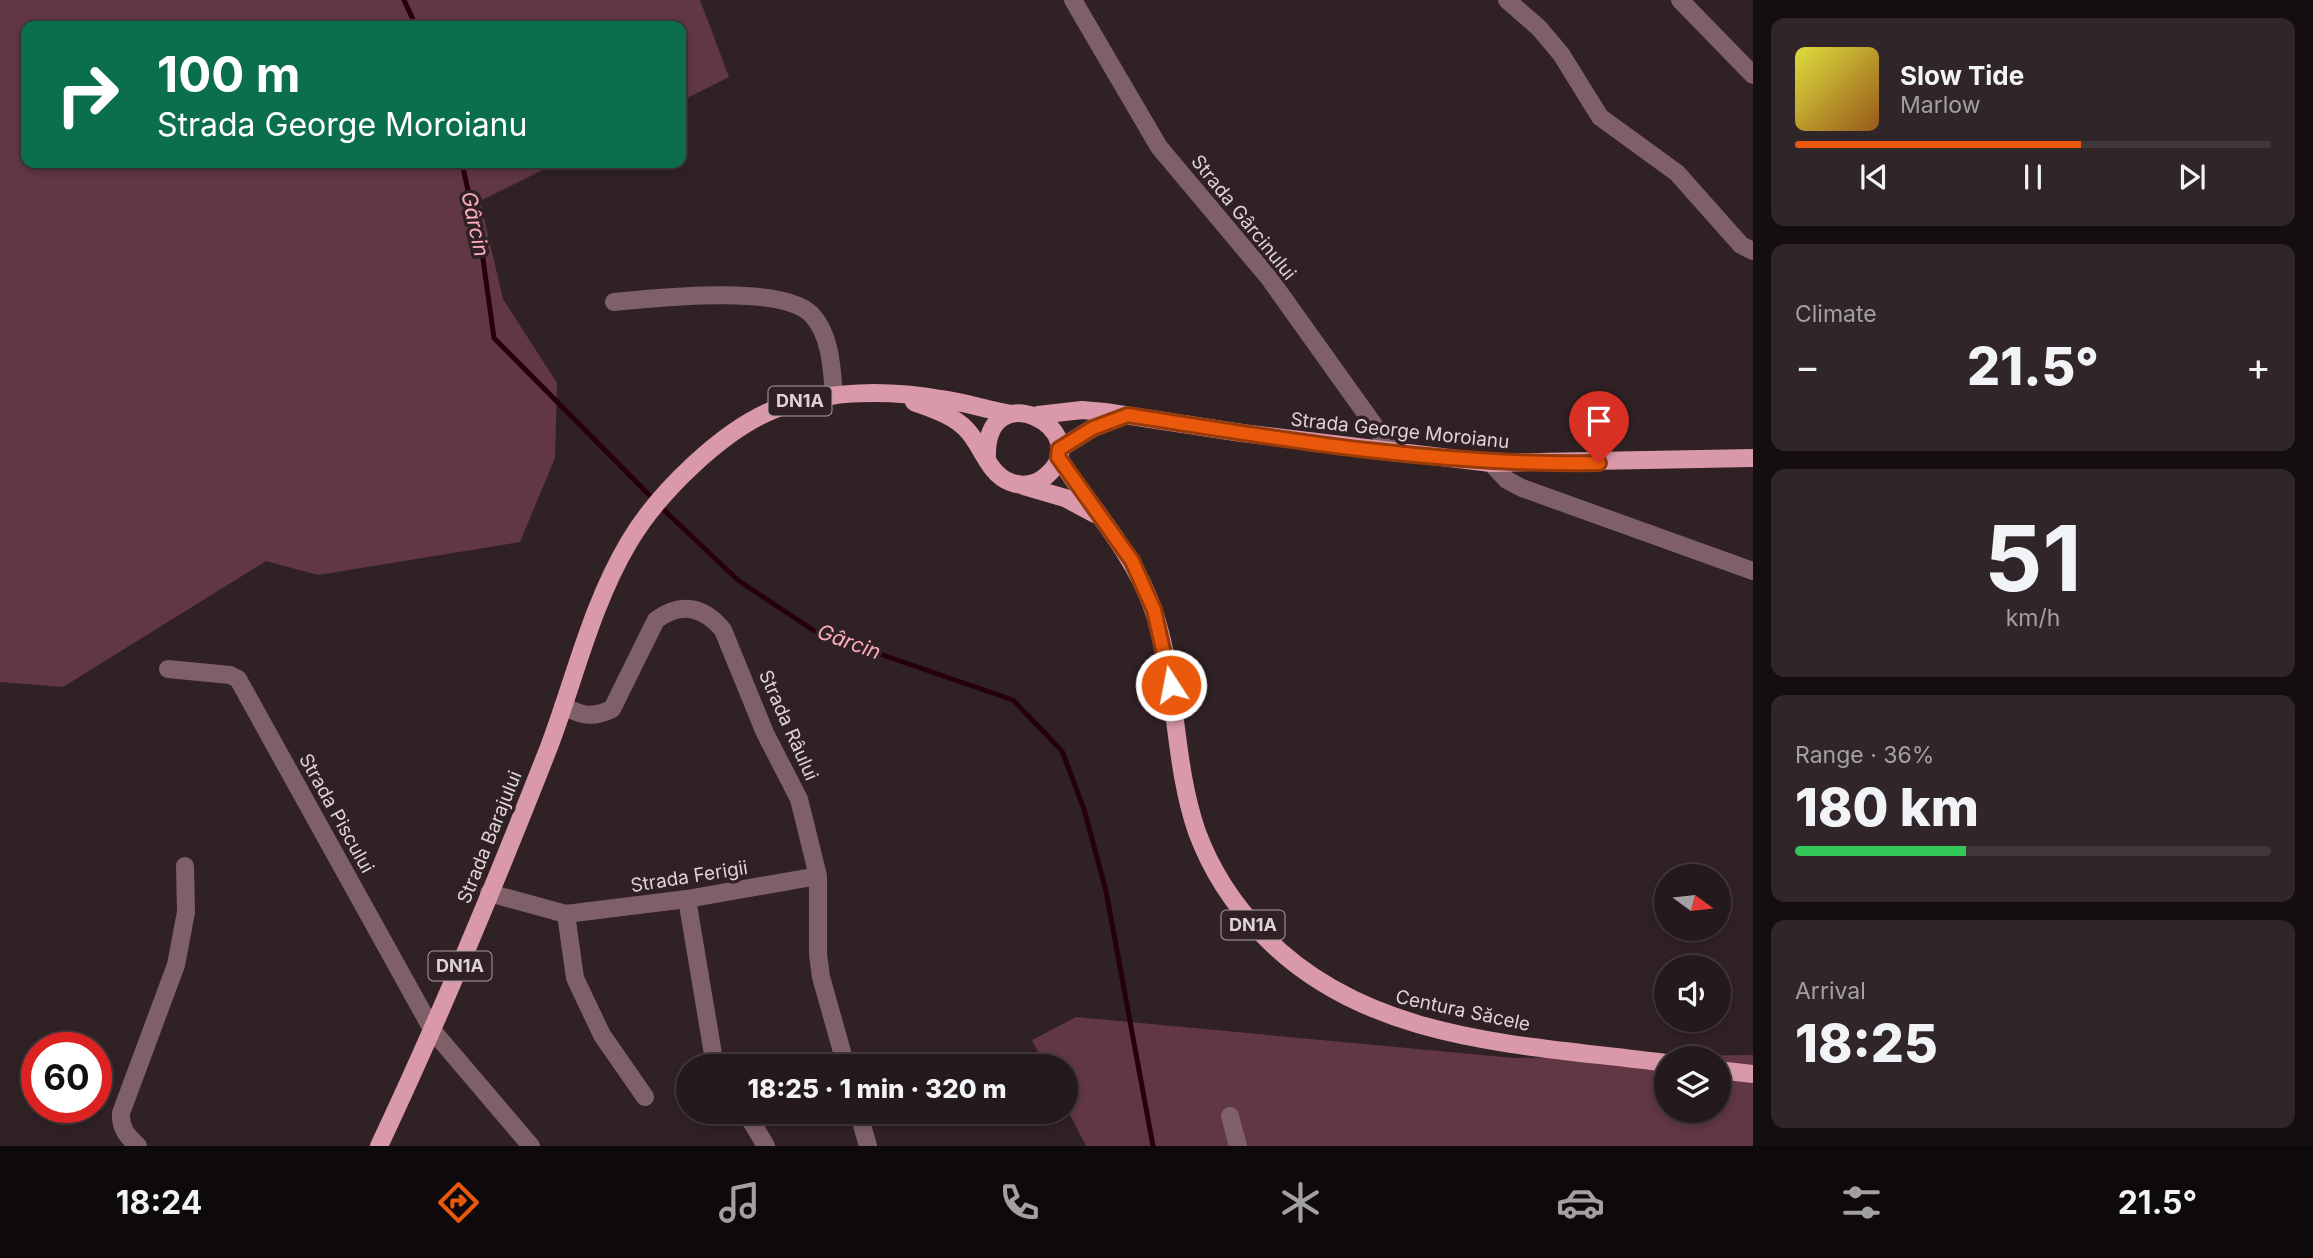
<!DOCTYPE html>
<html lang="en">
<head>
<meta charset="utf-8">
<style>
	body { margin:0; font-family:Inter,sans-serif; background:#302629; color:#f1f3f6; height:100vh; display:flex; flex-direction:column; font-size:26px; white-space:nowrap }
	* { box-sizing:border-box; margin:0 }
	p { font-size:23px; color:#a3a0a3 }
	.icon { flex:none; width:38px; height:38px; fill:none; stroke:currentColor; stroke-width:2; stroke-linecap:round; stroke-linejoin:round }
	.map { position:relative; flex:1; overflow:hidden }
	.side { display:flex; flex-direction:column; gap:18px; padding:18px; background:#140e0f; width:560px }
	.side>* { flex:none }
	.banner { position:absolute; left:21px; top:21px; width:665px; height:147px; border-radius:14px; box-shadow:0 4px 10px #0003,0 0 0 2px #41383b; background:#0b6e4f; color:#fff; overflow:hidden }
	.needle { width:46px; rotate:105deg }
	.tools { position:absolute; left:1654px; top:864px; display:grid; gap:14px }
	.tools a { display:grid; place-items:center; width:77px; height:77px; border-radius:50%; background:#24191c; box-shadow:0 4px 10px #0003,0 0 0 2px #41383b; font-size:35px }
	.speed { position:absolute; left:21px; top:1032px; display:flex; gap:14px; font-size:35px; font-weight:700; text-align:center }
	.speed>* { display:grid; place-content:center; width:91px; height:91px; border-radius:50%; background:#24191c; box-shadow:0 4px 10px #0003,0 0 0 2px #41383b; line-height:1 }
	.speed .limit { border:10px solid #d22; background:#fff; color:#111 }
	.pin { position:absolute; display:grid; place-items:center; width:60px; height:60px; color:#fff; margin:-72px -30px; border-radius:50% 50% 50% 0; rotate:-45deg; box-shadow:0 0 7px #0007 }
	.pin .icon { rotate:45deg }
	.me { position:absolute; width:77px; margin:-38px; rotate:349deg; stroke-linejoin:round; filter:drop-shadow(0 0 5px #0008) }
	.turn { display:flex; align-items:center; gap:24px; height:147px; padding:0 21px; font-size:32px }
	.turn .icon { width:91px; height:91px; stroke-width:2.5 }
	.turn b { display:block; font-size:49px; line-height:60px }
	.big { font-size:52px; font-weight:800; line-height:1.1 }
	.side .card { flex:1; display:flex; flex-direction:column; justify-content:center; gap:10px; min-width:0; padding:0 24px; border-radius:14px; background:#302629 }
	.side .dial { align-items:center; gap:0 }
	.dial b { font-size:91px; line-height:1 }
	.song { display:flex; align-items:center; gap:21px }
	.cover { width:84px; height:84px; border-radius:10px; background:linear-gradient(135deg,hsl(60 70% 55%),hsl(30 70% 35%)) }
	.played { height:7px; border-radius:4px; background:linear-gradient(90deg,#ea580c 60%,#41383b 60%) }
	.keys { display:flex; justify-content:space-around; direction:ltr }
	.heat { display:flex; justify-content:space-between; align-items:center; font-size:38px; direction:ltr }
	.charge { height:10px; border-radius:5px; background:linear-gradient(90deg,#34c759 36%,#41383b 0) }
	.trip { position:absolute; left:676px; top:1054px; width:402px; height:70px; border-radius:35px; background:#24191c; box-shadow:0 4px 10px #0003,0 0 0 2px #41383b; font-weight:800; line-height:70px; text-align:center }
	.tabs { display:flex; height:112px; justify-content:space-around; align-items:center; background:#0e0a0b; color:#a3a0a3 }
	.tabs .icon { width:49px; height:49px }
	.tabs .active { color:#ea580c }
	.tabs b { font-size:32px; color:#f1f3f6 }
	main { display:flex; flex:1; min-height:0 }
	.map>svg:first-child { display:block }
	.green { fill:#613743; fill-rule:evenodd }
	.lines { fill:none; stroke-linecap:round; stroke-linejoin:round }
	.stream { stroke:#25000c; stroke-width:5 }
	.minor { stroke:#7f6068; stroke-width:18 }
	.major { stroke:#d999aa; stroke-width:18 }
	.route-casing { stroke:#983908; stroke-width:18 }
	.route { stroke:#ea580c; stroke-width:12 }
	.labels { text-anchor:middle; stroke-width:7; stroke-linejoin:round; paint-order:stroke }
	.shield { fill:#302125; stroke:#aa9ea0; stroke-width:2 }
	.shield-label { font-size:18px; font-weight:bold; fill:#ded3d5 }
	.street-label { font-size:19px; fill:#ded3d5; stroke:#302125 }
	.water-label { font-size:21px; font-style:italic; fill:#feacc2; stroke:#302125 }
</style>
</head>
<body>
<main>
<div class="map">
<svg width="1753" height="1146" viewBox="0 0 1753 1146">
	<rect width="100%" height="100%" fill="#302125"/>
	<g class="green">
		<polygon points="0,0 700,0 729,77 681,101 681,26 26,26 26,163 557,163 480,201 503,299 557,383 555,458 520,542 318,575 266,561 63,687 0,682"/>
		<path d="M 1076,1017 L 1514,1058 L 1753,1055 L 1753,1146 L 1086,1146 L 1066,1107 L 1066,1066 L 1045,1066 L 1032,1040 ZM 1666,1059 L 1718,1059 L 1718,1111 L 1666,1111 Z"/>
	</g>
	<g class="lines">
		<g class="stream">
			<polyline points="404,0 416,26"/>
			<polyline points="462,163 483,259 494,338 668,514 739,581 816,632 1013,700 1062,751 1084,809 1106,891 1153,1146"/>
		</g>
		<g class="minor">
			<polyline points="1073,0 1159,147 1269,278 1394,453"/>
			<polyline points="1507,0 1539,28 1561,54 1600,117 1677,173 1741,245 1753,251"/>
			<polyline points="1680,0 1753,75"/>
			<path d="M 614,302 C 657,298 780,284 811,314 C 831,334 832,370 834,396"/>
			<polyline points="1491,463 1507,480 1522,488 1753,571"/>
			<polyline points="168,669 230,675 238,679 433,1031 531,1146"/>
			<path d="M 563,706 C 582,716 593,718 612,709 L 656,620 C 681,602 703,606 723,630 L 765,733 L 799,799 L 818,876 L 818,954 L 821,977 L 846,1066"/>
			<polyline points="489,893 566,914 687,899 818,876"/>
			<polyline points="687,899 715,1066"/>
			<polyline points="566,914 575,978 602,1035 645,1097"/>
			<polyline points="745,1111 766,1146"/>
			<polyline points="858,1111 868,1146"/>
			<polyline points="1230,1116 1238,1146"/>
			<path d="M 138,1146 C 127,1136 120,1128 121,1113 L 176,965 L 186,912 L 185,866"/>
		</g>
		<g class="major">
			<path d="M 914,402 C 932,409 953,415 966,429 C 982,445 988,474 1010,482 C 1022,487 1036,485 1046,476 C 1100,431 983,369 987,460"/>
			<polyline points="1038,415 1082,410 1105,412 1242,433 1491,463 1753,458"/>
			<polyline points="1059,449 1093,428 1124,416"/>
			<path d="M 1058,457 C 1091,508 1132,550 1153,609 C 1178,681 1172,760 1197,832 C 1211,870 1234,905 1262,934 C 1367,1044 1525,1044 1666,1063"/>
			<polyline points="1024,486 1065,498 1095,514"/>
			<polyline points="1718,1070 1753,1074"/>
			<path d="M 379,1146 C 441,1015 496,882 549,747 C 575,678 591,606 629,542 C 658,493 724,428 778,408 C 827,390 890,390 941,399 C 965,402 987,410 1011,414"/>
		</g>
	</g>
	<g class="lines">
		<g class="route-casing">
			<path id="route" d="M 1171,685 L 1154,610 L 1132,561 L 1058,457 L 1059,449 L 1093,428 L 1128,415 C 1284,440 1441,466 1599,463"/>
		</g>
		<use href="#route" class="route"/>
	</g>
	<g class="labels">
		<g class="shield">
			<rect x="768.5" y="386.5" width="63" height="29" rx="5"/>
			<rect x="1221.5" y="910.5" width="63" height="29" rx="5"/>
			<rect x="428.5" y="951.5" width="63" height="29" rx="5"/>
		</g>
		<g class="shield-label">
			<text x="800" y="407">DN1A</text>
			<text x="1253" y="931">DN1A</text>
			<text x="460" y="972">DN1A</text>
		</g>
		<g class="street-label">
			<text transform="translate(1244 217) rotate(51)" y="7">Strada Gârcinului</text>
			<text transform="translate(1400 430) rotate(6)" y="7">Strada George Moroianu</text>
			<text transform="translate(789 725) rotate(66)" y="7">Strada Râului</text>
			<text transform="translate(337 813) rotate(61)" y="7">Strada Piscului</text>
			<text transform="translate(489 837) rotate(-68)" y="7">Strada Barajului</text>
			<text transform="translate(689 876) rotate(-9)" y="7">Strada Ferigii</text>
			<text transform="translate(1463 1010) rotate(12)" y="7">Centura Săcele</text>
		</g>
		<g class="water-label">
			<text transform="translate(475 224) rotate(78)" y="7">Gârcin</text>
			<text transform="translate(849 642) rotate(20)" y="7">Gârcin</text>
		</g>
	</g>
</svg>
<div class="tools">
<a><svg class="needle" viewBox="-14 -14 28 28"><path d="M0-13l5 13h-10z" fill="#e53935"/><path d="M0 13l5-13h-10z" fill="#a3a0a3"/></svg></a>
<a><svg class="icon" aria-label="sound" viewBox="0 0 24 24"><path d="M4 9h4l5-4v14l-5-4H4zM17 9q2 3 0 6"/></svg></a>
<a><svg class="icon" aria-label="layers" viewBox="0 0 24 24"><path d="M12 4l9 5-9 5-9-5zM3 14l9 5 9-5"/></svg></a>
</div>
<div class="speed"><div class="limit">60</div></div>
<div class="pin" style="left:1599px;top:463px;background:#d93025"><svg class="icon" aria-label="arrive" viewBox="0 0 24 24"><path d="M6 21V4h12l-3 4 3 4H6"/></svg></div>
<svg class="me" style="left:1171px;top:685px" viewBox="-20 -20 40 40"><circle r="17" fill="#ea580c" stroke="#fff" stroke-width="3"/><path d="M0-11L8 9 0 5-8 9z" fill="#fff"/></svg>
<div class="trip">18:25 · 1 min · 320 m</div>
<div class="banner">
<div class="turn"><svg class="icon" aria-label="right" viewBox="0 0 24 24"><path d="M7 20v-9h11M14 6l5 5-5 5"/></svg><div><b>100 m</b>Strada George Moroianu</div></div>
</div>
</div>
<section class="side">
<div class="card">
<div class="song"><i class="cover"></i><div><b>Slow Tide</b><p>Marlow</p></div></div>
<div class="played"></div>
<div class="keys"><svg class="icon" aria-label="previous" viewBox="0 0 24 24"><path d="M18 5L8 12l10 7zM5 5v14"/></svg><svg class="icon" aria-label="pause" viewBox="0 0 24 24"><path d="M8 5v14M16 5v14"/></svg><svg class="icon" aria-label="next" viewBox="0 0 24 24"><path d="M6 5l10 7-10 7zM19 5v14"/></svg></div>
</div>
<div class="card"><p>Climate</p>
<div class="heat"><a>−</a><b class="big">21.5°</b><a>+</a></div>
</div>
<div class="card dial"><b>51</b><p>km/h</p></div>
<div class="card"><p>Range · 36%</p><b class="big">180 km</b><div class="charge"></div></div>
<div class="card"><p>Arrival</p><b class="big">18:25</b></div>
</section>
</main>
<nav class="tabs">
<b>18:24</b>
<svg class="icon active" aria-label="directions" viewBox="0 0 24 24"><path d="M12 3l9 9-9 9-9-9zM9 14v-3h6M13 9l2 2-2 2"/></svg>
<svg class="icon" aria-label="music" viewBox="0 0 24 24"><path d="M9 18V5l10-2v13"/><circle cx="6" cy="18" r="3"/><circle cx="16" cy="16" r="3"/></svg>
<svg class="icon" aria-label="phone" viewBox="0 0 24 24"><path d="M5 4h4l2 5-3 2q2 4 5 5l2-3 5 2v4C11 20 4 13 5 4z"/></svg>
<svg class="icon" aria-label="climate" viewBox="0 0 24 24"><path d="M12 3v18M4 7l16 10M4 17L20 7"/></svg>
<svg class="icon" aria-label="car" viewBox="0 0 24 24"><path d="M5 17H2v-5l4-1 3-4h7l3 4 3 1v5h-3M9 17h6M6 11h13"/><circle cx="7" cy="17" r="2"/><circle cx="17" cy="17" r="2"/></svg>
<svg class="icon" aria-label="filters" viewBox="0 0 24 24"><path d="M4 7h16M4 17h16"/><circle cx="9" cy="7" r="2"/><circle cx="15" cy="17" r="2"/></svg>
<b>21.5°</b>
</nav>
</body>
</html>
